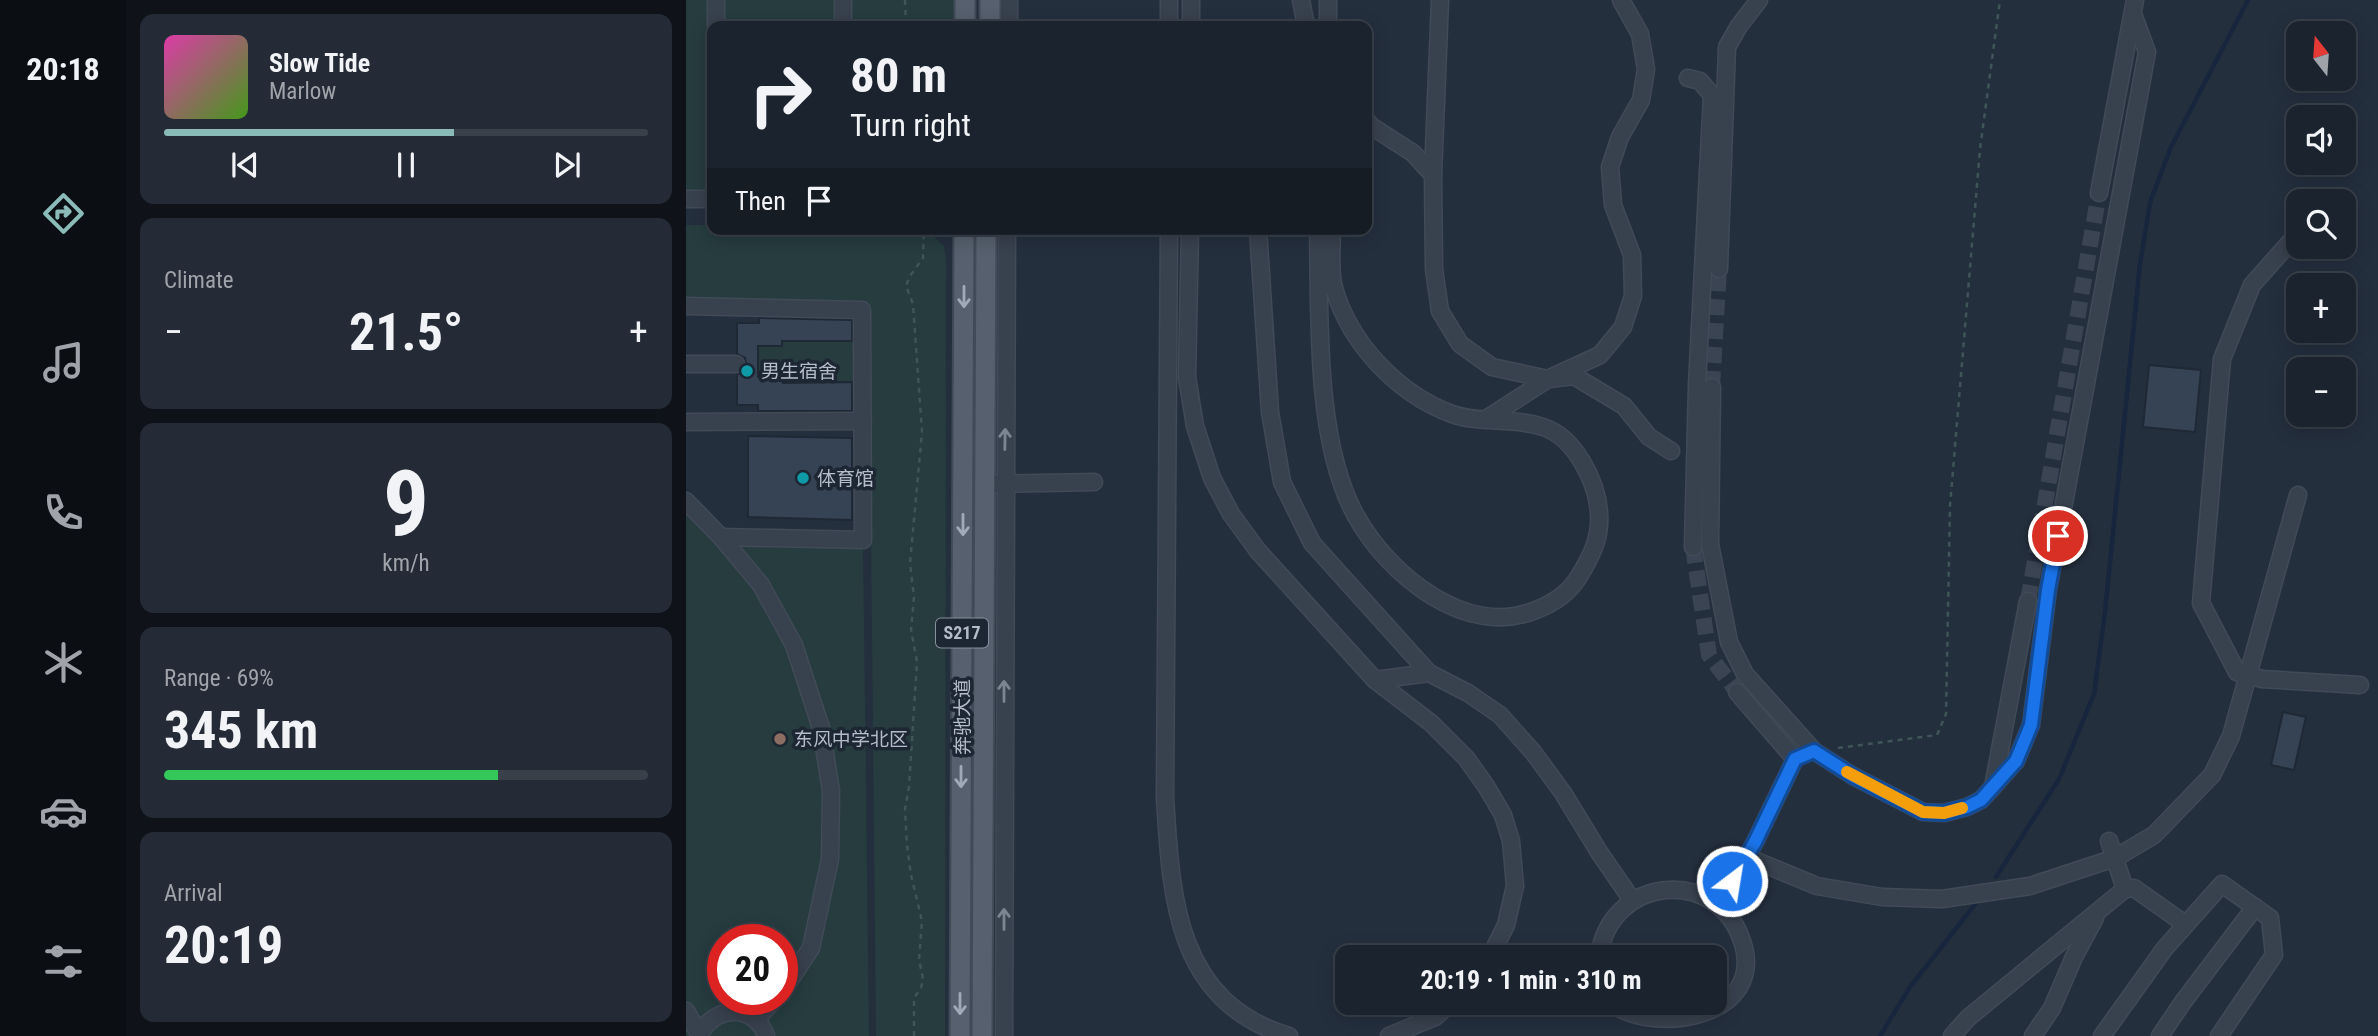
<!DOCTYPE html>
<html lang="en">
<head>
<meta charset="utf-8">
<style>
	body { margin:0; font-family:"Roboto Condensed","Noto Sans SC",sans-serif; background:#242b36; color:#f1f3f6; height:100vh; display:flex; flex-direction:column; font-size:26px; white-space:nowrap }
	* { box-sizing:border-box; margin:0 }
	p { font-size:23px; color:#a0a4aa }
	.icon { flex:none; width:38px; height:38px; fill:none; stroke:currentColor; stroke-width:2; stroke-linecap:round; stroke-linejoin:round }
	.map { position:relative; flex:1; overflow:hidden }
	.details { display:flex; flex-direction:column; gap:14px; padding:14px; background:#0f1319; width:560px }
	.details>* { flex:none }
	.guide { position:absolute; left:21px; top:21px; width:665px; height:214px; border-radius:14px; box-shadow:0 4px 18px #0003,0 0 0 2px #39404a; background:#1b232e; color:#f1f3f6; overflow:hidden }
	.needle { width:46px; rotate:343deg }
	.controls { position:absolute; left:1600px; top:21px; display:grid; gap:14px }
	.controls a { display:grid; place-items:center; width:70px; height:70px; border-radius:14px; background:#1b232e; box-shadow:0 4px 18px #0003,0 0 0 2px #39404a; font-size:35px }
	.speed { position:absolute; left:21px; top:924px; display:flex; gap:14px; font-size:35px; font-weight:700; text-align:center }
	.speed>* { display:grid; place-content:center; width:91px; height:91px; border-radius:50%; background:#1b232e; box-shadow:0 4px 18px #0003,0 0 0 2px #39404a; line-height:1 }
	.speed .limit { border:10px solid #d22; background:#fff; color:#111 }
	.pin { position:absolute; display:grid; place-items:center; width:60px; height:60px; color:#fff; margin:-30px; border:4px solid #fff; border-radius:50%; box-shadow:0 2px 7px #0007 }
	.me { position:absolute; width:77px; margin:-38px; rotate:31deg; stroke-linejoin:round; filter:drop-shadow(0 0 5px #0008) }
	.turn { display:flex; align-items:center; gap:24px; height:147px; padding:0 28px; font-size:32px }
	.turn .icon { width:91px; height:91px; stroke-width:2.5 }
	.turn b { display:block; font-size:49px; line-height:60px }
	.then { display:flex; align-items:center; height:66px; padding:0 28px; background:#0003; gap:14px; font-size:26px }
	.big { font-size:52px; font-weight:700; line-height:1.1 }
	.details .widget { flex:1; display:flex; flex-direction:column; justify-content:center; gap:10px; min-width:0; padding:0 24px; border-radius:14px; background:#242b36 }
	.details .dial { align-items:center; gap:0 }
	.dial b { font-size:91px; line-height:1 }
	.song { display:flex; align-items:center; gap:21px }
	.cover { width:84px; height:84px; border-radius:10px; background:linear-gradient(135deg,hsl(320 70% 55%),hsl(100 70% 35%)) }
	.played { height:7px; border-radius:4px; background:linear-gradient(90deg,#8bbbb9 60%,#39404a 60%) }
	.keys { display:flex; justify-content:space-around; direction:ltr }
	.heat { display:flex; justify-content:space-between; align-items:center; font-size:38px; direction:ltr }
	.charge { height:10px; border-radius:5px; background:linear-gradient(90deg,#34c759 69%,#39404a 0) }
	.trip { position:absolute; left:649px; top:945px; width:392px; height:70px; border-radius:14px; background:#1b232e; box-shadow:0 4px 18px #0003,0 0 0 2px #39404a; font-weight:700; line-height:70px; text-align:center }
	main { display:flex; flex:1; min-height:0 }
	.menu { display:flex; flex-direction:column; width:126px; justify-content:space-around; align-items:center; background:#0b0e12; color:#a0a4aa }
	.menu .icon { width:49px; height:49px }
	.menu .selected { color:#8bbbb9 }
	.menu b { font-size:32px; color:#f1f3f6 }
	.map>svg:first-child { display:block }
	.green { fill:#263c3f; fill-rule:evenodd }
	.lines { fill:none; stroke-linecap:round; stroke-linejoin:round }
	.stream { stroke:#17263c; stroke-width:4.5 }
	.building { fill:#364354; stroke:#1f2835; stroke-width:2 }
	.minor-tunnel { stroke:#3a4453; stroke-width:16; stroke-dasharray:16 8; stroke-linecap:butt }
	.minor-casing { stroke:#414a57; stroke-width:19 }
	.major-casing { stroke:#414a57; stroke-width:23 }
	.path { stroke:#3f5557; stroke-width:2.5; stroke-dasharray:5 5; stroke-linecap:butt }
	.minor { stroke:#38414e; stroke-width:16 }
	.major { stroke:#56606e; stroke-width:19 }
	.oneway { stroke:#a1aab7 }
	.oneway2 { stroke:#7c8592 }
	.route-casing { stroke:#114b97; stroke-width:18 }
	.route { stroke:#1a73e8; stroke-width:12 }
	.slow { stroke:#f59e0b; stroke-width:12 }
	.culture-dot { fill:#0f9aa8; stroke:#1d2633; stroke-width:2.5 }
	.education-dot { fill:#8d6e63; stroke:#1d2633; stroke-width:2.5 }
	.labels { text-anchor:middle; stroke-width:7; stroke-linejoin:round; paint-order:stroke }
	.shield { fill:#1d2633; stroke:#878f9c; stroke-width:2 }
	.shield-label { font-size:18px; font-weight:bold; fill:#b4bcc9 }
	.poi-label { font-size:19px; fill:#b4bcc9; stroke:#1d2633; text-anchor:start }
	.street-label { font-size:19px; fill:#b4bcc9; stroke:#1d2633 }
</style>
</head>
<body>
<main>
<nav class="menu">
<b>20:18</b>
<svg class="icon selected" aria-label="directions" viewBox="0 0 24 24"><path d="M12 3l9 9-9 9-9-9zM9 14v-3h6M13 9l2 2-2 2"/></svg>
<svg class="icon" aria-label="music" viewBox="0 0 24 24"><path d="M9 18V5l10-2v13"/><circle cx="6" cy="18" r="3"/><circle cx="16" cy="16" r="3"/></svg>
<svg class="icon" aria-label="phone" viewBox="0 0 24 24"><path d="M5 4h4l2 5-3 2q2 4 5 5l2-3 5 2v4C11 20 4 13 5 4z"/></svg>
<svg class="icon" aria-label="climate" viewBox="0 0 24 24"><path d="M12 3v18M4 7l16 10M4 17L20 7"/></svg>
<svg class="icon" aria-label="car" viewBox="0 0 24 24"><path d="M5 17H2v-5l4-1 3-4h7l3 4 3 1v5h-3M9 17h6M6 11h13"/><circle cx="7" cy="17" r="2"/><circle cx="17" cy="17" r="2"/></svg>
<svg class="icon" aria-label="filters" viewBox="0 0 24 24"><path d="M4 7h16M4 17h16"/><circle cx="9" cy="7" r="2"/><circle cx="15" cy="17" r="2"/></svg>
</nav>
<section class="details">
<div class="widget">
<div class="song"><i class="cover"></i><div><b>Slow Tide</b><p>Marlow</p></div></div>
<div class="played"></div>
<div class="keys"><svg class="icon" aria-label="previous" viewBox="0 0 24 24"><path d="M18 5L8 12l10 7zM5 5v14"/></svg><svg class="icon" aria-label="pause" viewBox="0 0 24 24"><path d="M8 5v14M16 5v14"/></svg><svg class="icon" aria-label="next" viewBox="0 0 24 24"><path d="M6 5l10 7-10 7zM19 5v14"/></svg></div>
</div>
<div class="widget"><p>Climate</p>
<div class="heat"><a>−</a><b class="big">21.5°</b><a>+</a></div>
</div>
<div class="widget dial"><b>9</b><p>km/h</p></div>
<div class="widget"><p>Range · 69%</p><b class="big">345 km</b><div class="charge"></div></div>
<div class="widget"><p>Arrival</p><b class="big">20:19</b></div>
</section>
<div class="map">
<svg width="1692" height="1036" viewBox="0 0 1692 1036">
	<rect width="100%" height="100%" fill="#242f3e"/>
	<g class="green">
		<polygon points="0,0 279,0 279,26 26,26 26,199 0,199"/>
		<path d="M 0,225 L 26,225 L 26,229 L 239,229 L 258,246 L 260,259 L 259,1036 L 190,1036 L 185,538 L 177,540 L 183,1036 L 0,1036 L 0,501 L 35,537 L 177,540 L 176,310 L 0,306 ZM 37,940 L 96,940 L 96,999 L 37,999 Z"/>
		<polygon points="96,341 172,341 173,382 97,383 97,377 72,377 72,346 96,346"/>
	</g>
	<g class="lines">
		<g class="stream">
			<polyline points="1310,877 1373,779 1408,694 1419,612 1454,264 1464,203 1484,149 1562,0"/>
			<polyline points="1194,1036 1224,987 1294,898"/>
		</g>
	</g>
	<g class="building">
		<polygon points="73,318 166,320 166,341 96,341 96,346 72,346 72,377 97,377 97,383 166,382 166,411 72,411 72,405 51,405 51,374 56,373 60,365 59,358 51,354 51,323 73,323"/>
		<polygon points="1463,365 1515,370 1509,432 1457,427"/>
		<polygon points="62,436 166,438 166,520 62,517"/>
		<polygon points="1597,712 1620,717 1608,770 1585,765"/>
	</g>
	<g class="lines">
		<g class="minor-tunnel">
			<polyline points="1026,387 1033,269"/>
			<polyline points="1007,547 1023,655 1051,692"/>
			<polyline points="1342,601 1413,193"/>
		</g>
		<g class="minor-casing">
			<g id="minor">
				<polyline points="157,0 157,26"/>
				<polyline points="483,0 483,26"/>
				<polyline points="615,0 620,26"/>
				<polyline points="754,0 747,175 748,269 754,311 774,344 806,367 862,379 914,355 937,327 947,296 946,255 927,205 924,167 934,137 955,100 960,69 954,34 935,0"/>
				<polyline points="30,26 30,0"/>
				<polyline points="323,26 323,0"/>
				<polyline points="505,26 505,0"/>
				<polyline points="642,26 642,0"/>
				<polyline points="1002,78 1014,81 1026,95 1011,385 1007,547"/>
				<polyline points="681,121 685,126 727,153 747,175"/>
				<polyline points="1413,193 1449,0"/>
				<polyline points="0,199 26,199"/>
				<path d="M 483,229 L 479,797 C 485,896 489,1002 603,1036"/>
				<polyline points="504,229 501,377 509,426 526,478 545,514 572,551 689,680 745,723 780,758 800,786 817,815 825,841 829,886 820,925 804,957"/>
				<polyline points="572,229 584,412 596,482 626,543 743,673"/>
				<path d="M 632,229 C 634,314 628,441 670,516 C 702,574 780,639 850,610 C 868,603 882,594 892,578 C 905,557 915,538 913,513 C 911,482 889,437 857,427 C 828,417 794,424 766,414 C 712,394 664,344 648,288 C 643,271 646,247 646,229"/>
				<polyline points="1612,233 1566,285 1536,359 1515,603 1551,672 1576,679 1674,685"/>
				<polyline points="1033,269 1041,47 1053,26 1073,0"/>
				<polyline points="0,306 176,310 177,540 35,537"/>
				<polyline points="0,364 50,364"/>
				<polyline points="1026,387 1024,544 1043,642 1059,674 1128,751 1167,776 1237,812 1258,813 1281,807 1295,800 1307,787 1342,601"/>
				<polyline points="800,419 862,379 888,376 938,406 963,437 985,451"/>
				<polyline points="0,422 177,421"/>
				<polyline points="309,484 408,482"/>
				<polyline points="0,501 35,537 75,585 108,645 135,728 145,791 144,859 125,948 96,992"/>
				<polyline points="689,680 743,673 782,693 814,715 847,752 877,793 913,852 946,900"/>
				<polyline points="1307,787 1330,761 1345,725 1362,590 1461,52 1447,14"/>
				<polyline points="1423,841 1439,889"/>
				<polyline points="1061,857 1131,886 1196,897 1256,899 1344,886 1429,858 1468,835 1526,775 1545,736 1612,495"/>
				<polyline points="1032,905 1069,842 1109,759 1051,692"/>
				<path d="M 913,957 C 923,876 1031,865 1056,941 C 1082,1018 968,1036 925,1003"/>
				<polyline points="0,1011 13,1034"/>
				<polyline points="70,1020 89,999"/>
				<path d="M 13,1036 C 26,1006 68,1002 80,1036"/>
				<polyline points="318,1036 321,229"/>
				<polyline points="703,1036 749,1017 765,1003"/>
				<polyline points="1266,1036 1282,1018 1439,889 1448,888 1499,924"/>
				<polyline points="1347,1036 1366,1008 1388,957 1409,918"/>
				<polyline points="1416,1036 1479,948 1536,884 1584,918 1588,955 1533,1036"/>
				<polyline points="1474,1036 1497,1002 1569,907"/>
			</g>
		</g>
		<g class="major-casing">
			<g id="major">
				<polyline points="279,26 279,0"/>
				<polyline points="304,26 304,0"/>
				<polyline points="274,1036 278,229"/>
				<polyline points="296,1036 300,229"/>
			</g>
		</g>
		<g class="path">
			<polyline points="219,0 220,26"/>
			<polyline points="1152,748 1251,735 1260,714 1264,506 1294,149 1314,0"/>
			<polyline points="228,1036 228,998 235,988 237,979 233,960 236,921 225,875 221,845 219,809 223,787 231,662 225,630 228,597 224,563 236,432 227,304 220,286 224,276 237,258 238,229"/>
		</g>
		<use href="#minor" class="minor"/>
		<use href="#major" class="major"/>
	</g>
	<defs><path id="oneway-shaft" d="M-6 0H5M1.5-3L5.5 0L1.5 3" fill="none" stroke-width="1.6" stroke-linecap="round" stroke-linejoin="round" transform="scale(1.75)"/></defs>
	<g class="oneway">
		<use href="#oneway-shaft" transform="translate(278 297) rotate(90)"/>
		<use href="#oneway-shaft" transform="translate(277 525) rotate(90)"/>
		<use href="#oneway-shaft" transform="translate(275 777) rotate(90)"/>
		<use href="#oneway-shaft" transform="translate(274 1004) rotate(90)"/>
	</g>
	<g class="oneway2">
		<use href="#oneway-shaft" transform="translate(319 439) rotate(-89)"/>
		<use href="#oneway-shaft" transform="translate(318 691) rotate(-90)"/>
		<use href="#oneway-shaft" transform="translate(318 919) rotate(-90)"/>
	</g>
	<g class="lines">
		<g class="route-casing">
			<polyline id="route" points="1046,881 1069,842 1109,759 1128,751 1167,776 1237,812 1258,813 1281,807 1295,800 1330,761 1345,725 1362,590 1372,536"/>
		</g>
		<use href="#route" class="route"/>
		<polyline class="slow" points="1161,772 1237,812 1258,813 1276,808"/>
	</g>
	<g class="culture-dot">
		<circle cx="61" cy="371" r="7"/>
		<circle cx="117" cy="478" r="7"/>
	</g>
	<circle class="education-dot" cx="94" cy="739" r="7"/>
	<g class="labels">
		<rect class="shield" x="250" y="618.5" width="52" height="29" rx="5"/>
		<g class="shield-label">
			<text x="276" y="639">S217</text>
		</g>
		<g class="poi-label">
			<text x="75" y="378">男生宿舍</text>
			<text x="131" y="485">体育馆</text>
			<text x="108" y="746">东风中学北区</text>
		</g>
		<g class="street-label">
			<text transform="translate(276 717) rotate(-90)" y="7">奔驰大道</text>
		</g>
	</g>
</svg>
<div class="controls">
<a><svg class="needle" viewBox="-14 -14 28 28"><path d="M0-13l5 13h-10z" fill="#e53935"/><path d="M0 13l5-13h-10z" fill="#a0a4aa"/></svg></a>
<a><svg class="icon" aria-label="sound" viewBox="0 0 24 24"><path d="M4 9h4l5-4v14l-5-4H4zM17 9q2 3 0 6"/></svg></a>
<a><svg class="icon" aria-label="search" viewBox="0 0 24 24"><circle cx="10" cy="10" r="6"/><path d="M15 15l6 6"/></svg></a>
<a>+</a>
<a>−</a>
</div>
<div class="speed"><div class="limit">20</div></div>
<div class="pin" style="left:1372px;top:536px;background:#d93025"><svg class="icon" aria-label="arrive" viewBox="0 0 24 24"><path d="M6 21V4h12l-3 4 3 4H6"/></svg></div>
<svg class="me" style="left:1046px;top:881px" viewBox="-20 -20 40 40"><circle r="17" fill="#1a73e8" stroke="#fff" stroke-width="3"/><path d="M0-11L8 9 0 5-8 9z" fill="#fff"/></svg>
<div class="trip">20:19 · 1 min · 310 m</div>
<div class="guide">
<div class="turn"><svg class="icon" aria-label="right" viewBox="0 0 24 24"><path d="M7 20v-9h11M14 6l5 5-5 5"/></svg><div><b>80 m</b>Turn right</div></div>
<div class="then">Then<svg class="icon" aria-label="arrive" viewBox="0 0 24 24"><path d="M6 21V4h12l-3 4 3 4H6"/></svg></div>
</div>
</div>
</main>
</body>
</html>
